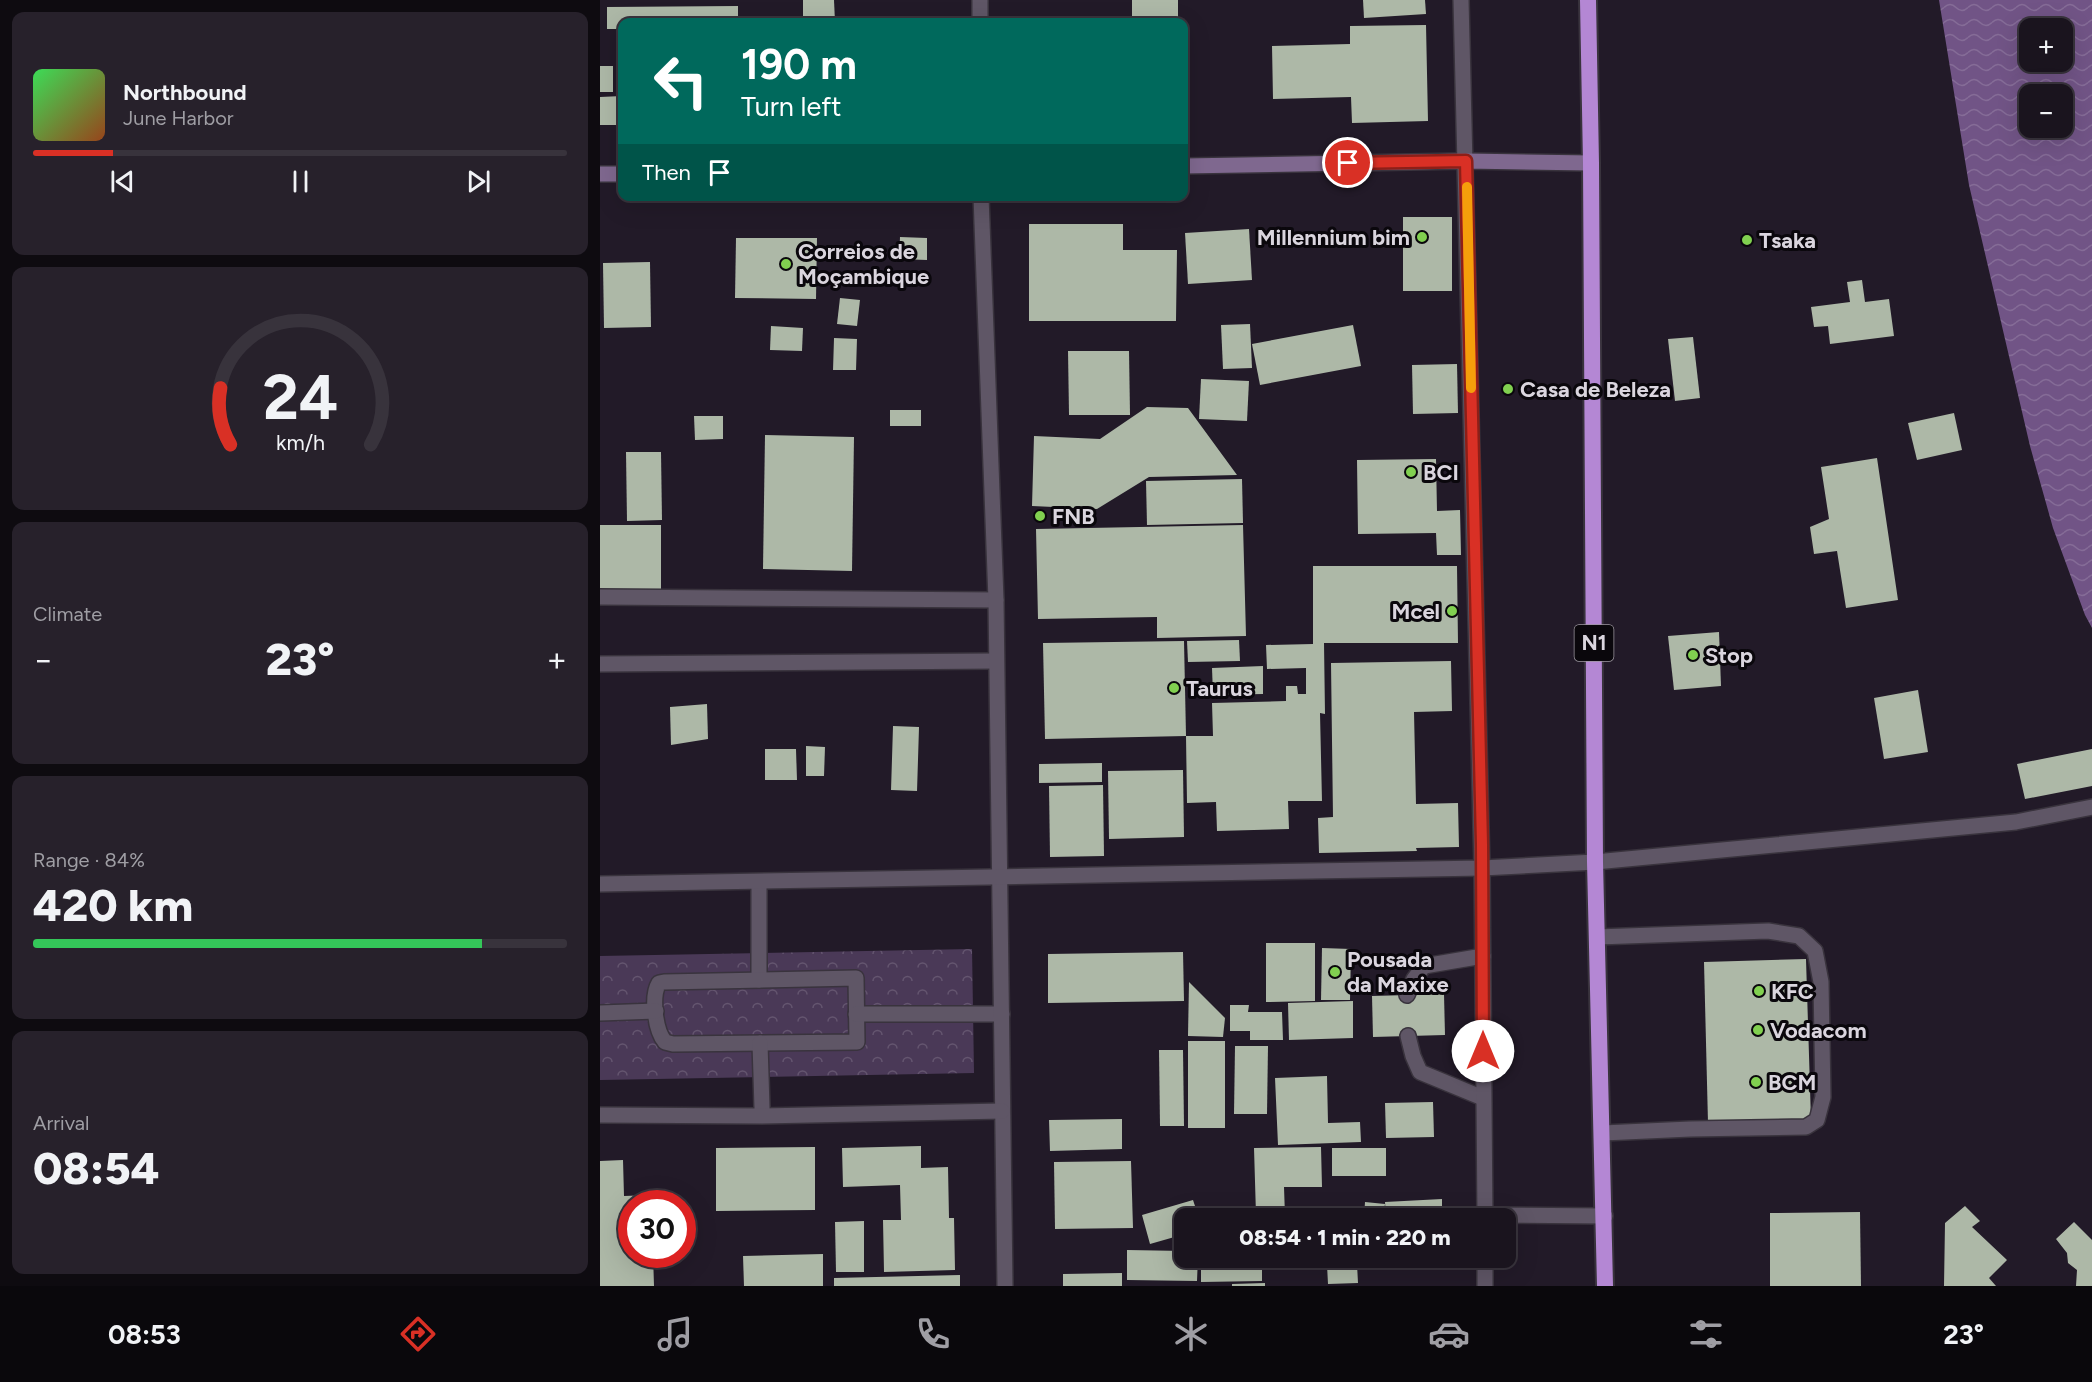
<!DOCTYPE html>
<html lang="en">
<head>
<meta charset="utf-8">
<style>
	body { margin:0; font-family:Figtree,sans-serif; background:#27212b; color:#f1f3f6; height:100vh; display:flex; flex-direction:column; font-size:22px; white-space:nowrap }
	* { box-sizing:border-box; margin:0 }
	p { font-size:20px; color:#9f9ea4 }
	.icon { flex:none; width:33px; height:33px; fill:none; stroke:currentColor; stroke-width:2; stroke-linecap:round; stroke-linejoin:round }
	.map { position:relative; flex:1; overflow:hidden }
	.drawer { display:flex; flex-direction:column; gap:12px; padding:12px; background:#0e0b10; width:600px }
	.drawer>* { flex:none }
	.top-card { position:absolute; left:18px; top:18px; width:570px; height:183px; border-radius:12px; box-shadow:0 6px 24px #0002,0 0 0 2px #38333c; background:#00695c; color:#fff; overflow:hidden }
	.tools { position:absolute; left:1419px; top:18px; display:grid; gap:12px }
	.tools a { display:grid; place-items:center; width:54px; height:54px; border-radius:12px; background:#1a141e; box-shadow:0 6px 24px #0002,0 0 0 2px #38333c; font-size:30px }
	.speed { position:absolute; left:18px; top:1190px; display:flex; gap:12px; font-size:30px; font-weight:700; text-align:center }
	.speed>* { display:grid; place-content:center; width:78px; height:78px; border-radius:50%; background:#1a141e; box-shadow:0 6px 24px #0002,0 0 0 2px #38333c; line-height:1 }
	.speed .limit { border:9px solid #d22; background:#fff; color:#111 }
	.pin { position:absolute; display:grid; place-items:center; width:51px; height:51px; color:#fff; margin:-26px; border:3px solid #fff; border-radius:50%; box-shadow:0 2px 6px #0007 }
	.me { position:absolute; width:66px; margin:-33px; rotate:0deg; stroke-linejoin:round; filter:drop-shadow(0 0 4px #0008) }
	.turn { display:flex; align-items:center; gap:21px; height:126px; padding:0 24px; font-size:27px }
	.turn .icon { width:78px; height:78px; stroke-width:2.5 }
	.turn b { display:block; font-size:42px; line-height:51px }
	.then { display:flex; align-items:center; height:57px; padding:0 24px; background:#0003; gap:12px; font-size:22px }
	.big { font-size:45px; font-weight:800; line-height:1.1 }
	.drawer .tile { flex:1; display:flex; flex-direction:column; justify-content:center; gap:9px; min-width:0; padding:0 21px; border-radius:12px; background:#27212b }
	.drawer .dial { align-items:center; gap:0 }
	.dial svg { height:156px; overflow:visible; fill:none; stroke:#38333c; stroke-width:7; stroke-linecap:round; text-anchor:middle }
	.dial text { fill:#f1f3f6; stroke:none }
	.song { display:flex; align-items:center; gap:18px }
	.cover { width:72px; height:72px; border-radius:9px; background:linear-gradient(135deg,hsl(130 70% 55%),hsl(20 70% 35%)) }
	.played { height:6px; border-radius:3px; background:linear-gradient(90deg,#d93025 15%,#38333c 15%) }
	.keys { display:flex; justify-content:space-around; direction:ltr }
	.heat { display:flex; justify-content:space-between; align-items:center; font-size:33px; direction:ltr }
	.charge { height:9px; border-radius:4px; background:linear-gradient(90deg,#34c759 84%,#38333c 0) }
	.trip { position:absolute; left:574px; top:1208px; width:342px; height:60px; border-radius:12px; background:#1a141e; box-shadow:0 6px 24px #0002,0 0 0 2px #38333c; font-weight:800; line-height:60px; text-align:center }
	.dock { display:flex; height:96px; justify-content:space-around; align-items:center; background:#0a080c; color:#9f9ea4 }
	.dock .icon { width:42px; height:42px }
	.dock .on { color:#d93025 }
	.dock b { font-size:27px; color:#f1f3f6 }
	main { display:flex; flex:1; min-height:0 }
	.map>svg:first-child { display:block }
	.forest { fill:url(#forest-crowns) }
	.water { fill:url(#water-waves); fill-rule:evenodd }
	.building { fill:#adb8a7 }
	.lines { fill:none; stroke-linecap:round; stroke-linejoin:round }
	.service-casing { stroke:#39333d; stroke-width:18 }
	.pedestrian-casing { stroke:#39333d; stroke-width:18 }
	.minor-casing { stroke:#39333d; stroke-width:18 }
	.secondary-casing { stroke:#39333d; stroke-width:18 }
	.trunk-casing { stroke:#39333d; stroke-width:20 }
	.service { stroke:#5f5666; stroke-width:15 }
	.pedestrian { stroke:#5f5666; stroke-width:15 }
	.minor { stroke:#5f5666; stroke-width:15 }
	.secondary { stroke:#7f688f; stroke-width:15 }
	.trunk { stroke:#b487d4; stroke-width:16 }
	.route-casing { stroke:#8d1f18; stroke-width:15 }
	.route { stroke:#d93025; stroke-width:10 }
	.slow { stroke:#f59e0b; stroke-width:10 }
	.poi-dot { fill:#81d050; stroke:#0a070c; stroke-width:2 }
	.labels { text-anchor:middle; stroke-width:6; stroke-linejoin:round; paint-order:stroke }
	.shield { fill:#0a070c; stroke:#9c979f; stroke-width:1.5 }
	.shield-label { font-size:21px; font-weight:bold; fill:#dad5de }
	.poi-label { font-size:22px; font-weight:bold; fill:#dad5de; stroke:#0a070c; text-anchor:start }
</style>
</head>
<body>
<main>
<section class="drawer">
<div class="tile">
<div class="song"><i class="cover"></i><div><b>Northbound</b><p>June Harbor</p></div></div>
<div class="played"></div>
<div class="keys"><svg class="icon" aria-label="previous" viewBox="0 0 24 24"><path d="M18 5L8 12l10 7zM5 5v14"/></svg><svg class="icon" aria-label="pause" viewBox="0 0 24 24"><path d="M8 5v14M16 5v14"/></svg><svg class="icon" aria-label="next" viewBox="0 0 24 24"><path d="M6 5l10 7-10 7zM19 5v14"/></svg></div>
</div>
<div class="tile dial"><svg viewBox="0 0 100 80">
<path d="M14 69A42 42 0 1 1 86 69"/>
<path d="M14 69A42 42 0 0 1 9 40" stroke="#d93025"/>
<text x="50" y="56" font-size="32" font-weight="700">24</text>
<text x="50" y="72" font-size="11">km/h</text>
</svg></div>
<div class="tile"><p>Climate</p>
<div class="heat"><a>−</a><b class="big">23°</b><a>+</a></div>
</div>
<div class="tile"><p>Range · 84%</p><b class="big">420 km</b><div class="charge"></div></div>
<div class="tile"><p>Arrival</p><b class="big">08:54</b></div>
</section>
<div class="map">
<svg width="1492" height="1286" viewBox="0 0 1492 1286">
	<defs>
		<pattern id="forest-crowns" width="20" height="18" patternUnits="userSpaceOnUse" patternTransform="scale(1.5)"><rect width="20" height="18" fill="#4a3957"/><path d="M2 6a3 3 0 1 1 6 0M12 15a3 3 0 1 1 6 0" fill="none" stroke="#64556f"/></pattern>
		<pattern id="water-waves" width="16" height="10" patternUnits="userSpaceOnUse" patternTransform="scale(1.5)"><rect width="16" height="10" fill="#715486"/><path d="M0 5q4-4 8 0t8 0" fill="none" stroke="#856c97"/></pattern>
	</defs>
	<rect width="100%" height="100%" fill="#221a28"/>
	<polygon class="forest" points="372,949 374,1073 0,1080 0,956"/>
	<path class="water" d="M 1339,0 L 1492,0 L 1492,628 L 1485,615 L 1453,528 L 1430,446 L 1369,185 ZM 1430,28 L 1462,28 L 1462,62 L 1430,62 ZM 1430,94 L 1462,94 L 1462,128 L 1430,128 Z"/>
	<g class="building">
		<polygon points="203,0 234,0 235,22 203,22"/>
		<rect x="532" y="0" width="46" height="22"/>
		<polygon points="763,0 825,0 826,14 764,18"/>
		<polygon points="138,6 138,22 22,22 22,29 7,29 7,7"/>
		<polygon points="826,25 828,121 752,123 751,97 673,99 672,46 750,44 750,26"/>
		<rect x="0" y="66" width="13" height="26"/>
		<polygon points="22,96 22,125 0,125 0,97"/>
		<rect x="803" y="217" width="49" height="74"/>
		<polygon points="429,224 523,224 523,250 577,250 576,321 429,321"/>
		<polygon points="649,229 652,280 588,284 585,233"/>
		<polygon points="300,237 327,238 327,260 299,259"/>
		<polygon points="136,238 217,238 216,299 135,298"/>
		<polygon points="50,262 51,327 4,328 3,263"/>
		<polygon points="1262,280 1265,302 1289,299 1294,336 1230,344 1228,326 1214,327 1211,307 1250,302 1247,282"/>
		<polygon points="240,298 260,300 257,326 237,324"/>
		<polygon points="650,324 652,368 623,369 621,325"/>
		<polygon points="753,325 761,366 660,385 652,344"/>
		<polygon points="171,326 203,328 202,351 170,350"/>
		<polygon points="1093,337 1100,398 1075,401 1068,339"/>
		<polygon points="234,338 257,339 256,370 233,370"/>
		<polygon points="468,351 529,351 530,415 469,415"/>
		<polygon points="857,364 858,413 813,414 812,365"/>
		<polygon points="601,379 649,381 647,421 599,419"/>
		<polygon points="547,407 588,408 637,475 549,477 497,509 432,506 434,436 500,439"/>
		<rect x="290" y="410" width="31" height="16"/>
		<polygon points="1354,413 1362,450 1317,460 1308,423"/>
		<polygon points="94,416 123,416 123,439 95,440"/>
		<polygon points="165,435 254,437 252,571 163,569"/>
		<polygon points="26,452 61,452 62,520 27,521"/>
		<polygon points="1277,458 1298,600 1246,608 1237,551 1214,554 1210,527 1229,519 1221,467"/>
		<polygon points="836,459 837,511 860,510 861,555 837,555 836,533 758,534 757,460"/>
		<polygon points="642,479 643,523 547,525 546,481"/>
		<rect x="0" y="525" width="61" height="67"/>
		<polygon points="643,525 646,636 557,638 557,617 438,619 436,529"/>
		<polygon points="713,566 857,566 858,643 724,643 725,714 720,713 722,801 688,801 689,829 617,831 616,802 587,803 586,736 613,736 612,703 686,701 686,686 697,686 698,694 706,694 706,668 667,669 666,645 713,644"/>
		<polygon points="1119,632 1121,686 1074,690 1068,636"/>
		<polygon points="639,640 640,661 588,662 587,641"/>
		<polygon points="584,641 586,736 445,739 443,643"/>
		<polygon points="851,661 852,711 814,712 816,804 858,803 859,847 816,848 817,851 719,853 718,818 733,817 731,663"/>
		<polygon points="663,666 663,694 613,695 612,668"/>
		<polygon points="1318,690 1328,752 1284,759 1274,698"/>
		<polygon points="107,704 108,739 71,745 70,707"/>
		<polygon points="293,726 319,727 317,791 291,790"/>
		<polygon points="206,746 225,747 224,776 206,776"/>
		<polygon points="165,749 196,749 197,780 165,780"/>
		<polygon points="1492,749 1492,786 1425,799 1417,764"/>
		<polygon points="502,763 502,782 439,783 439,764"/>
		<polygon points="583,770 584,837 509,839 508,771"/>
		<polygon points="503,785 504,856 450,857 449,786"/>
		<polygon points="666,943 715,943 715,1001 666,1002"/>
		<polygon points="722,948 751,949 750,1000 721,1000"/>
		<polygon points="583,952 584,1001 448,1003 448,954"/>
		<polygon points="1206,959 1211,1120 1108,1123 1104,962"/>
		<polygon points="589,982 625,1018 623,1037 588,1036"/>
		<polygon points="844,994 845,1035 773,1037 772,996"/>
		<polygon points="753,1001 753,1038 689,1040 688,1003"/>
		<polygon points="630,1005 649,1005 648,1012 682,1012 683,1040 650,1040 650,1031 630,1031"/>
		<rect x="588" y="1041" width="37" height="87"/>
		<polygon points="635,1046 668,1046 667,1114 634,1114"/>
		<polygon points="559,1050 583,1050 584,1126 560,1126"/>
		<polygon points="727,1076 728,1123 760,1122 761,1142 678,1145 675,1078"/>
		<polygon points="833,1102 834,1137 786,1138 785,1103"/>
		<polygon points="522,1119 522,1149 450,1151 449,1120"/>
		<polygon points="321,1146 321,1168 348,1167 349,1218 354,1218 355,1270 284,1272 283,1220 301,1220 300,1185 243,1187 242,1148"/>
		<polygon points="215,1147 215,1210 116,1211 116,1148"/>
		<polygon points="721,1147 722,1187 684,1187 685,1216 722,1214 722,1218 635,1218 635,1216 656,1215 654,1148"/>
		<rect x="732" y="1148" width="54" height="28"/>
		<polygon points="23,1160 24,1196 51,1195 52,1203 32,1203 32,1254 53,1254 54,1286 0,1286 0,1161"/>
		<polygon points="531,1161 533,1228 455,1229 454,1162"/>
		<polygon points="842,1199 842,1218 786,1218 785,1202"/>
		<polygon points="593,1200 599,1218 585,1218 585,1234 550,1244 542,1215"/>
		<polygon points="765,1202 785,1204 783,1218 764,1218"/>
		<polygon points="1365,1206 1380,1221 1372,1227 1407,1260 1389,1278 1396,1286 1344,1286 1345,1223"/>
		<polygon points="1260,1212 1261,1286 1170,1286 1170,1213"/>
		<polygon points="264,1221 264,1272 236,1272 235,1222"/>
		<polygon points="1474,1222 1492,1240 1492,1286 1476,1286 1477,1270 1468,1263 1467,1253 1456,1239"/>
		<polygon points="527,1250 585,1251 585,1257 598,1257 597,1281 527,1280"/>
		<polygon points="223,1254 223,1286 144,1286 143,1256"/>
		<polygon points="601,1257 662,1257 662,1281 601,1282"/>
		<polygon points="696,1257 737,1257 737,1264 757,1264 758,1283 728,1284 727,1265 696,1267"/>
		<polygon points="522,1273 522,1286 463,1286 463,1274"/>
		<polygon points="360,1275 360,1286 234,1286 234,1278"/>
		<polygon points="665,1283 665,1286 632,1286 632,1284"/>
	</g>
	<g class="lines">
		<g class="service-casing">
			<g id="service">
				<polyline points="0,597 396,600"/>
				<polyline points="0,664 396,661"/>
				<polyline points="995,862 1416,822 1492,807"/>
				<polyline points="997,937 1168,931 1199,936 1215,951 1221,982 1223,1097 1217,1120 1206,1127 1090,1129 1003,1133"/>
				<polyline points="807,995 814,979 824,966 883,956"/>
				<polyline points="808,1036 813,1056 820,1072 883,1098"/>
			</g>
		</g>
		<g class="pedestrian-casing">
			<g id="pedestrian">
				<polyline points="159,883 159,980"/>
				<path d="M 256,978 L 257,1042 L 73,1044 L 65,1042 C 55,1030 51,996 59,983 L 64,982 Z"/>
				<polyline points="0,1013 56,1011"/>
				<polyline points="256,1014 402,1014"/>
				<polyline points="160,1043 162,1108"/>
			</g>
		</g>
		<g class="minor-casing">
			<g id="minor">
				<polyline points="380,0 380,22"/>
				<polyline points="861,0 882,868 885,1218"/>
				<polyline points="381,196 396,600 405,1286"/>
				<polyline points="0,884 882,868 995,862"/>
				<polyline points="0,1115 162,1116 402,1111"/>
				<polyline points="885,1215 1005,1216"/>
				<polyline points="885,1257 885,1286"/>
			</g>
		</g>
		<g class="secondary-casing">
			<g id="secondary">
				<polyline points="584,166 866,161 991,163"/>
				<polyline points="0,174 22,174"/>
			</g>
		</g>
		<g class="trunk-casing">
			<polyline id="trunk" points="988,0 991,163 995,862 1005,1286"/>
		</g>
		<use href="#service" class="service"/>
		<use href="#pedestrian" class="pedestrian"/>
		<use href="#minor" class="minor"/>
		<use href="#secondary" class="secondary"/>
		<use href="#trunk" class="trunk"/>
	</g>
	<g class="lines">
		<g class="route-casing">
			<polyline id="route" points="748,163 866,161 882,844 883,1051"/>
		</g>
		<use href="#route" class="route"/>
		<polyline class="slow" points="867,187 871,388"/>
	</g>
	<g class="poi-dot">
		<circle cx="822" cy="237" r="6"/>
		<circle cx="1147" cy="240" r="6"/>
		<circle cx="186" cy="264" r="6"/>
		<circle cx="908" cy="389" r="6"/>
		<circle cx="811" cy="472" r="6"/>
		<circle cx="440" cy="516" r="6"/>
		<circle cx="852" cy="611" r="6"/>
		<circle cx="1093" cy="655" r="6"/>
		<circle cx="574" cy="688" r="6"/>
		<circle cx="735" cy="972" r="6"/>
		<circle cx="1159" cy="991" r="6"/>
		<circle cx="1158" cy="1030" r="6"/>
		<circle cx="1156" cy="1082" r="6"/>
	</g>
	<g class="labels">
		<rect class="shield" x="974.5" y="625" width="39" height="36" rx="4.5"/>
		<g class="shield-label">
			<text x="994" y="650">N1</text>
		</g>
		<g class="poi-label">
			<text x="810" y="245" text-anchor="end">Millennium bim</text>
			<text x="1159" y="248">Tsaka</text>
			<text x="198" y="259">Correios de<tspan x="198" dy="25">Moçambique</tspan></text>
			<text x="920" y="397">Casa de Beleza</text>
			<text x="823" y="480">BCI</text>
			<text x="452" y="524">FNB</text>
			<text x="840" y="619" text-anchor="end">Mcel</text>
			<text x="1105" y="663">Stop</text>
			<text x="586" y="696">Taurus</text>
			<text x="747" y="967">Pousada<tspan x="747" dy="25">da Maxixe</tspan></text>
			<text x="1171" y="999">KFC</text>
			<text x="1170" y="1038">Vodacom</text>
			<text x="1168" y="1090">BCM</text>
		</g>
	</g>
</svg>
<div class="tools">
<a>+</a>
<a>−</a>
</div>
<div class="speed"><div class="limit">30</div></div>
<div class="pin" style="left:748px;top:163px;background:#d93025"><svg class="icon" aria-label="arrive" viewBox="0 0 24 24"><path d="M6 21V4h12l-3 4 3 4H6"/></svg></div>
<svg class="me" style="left:883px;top:1051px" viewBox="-20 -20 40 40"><circle r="19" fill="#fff"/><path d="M0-13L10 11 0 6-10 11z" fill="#d93025"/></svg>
<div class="trip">08:54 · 1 min · 220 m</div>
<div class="top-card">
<div class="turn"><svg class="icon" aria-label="left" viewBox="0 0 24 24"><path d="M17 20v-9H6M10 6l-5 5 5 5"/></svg><div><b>190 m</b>Turn left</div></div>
<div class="then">Then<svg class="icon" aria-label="arrive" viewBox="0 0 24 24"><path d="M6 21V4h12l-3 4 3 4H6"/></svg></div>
</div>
</div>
</main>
<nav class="dock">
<b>08:53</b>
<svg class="icon on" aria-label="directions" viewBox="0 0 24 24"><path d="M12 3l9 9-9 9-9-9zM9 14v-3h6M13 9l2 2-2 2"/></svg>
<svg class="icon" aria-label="music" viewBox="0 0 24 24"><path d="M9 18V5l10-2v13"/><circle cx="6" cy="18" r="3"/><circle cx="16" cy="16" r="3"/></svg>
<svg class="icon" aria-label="phone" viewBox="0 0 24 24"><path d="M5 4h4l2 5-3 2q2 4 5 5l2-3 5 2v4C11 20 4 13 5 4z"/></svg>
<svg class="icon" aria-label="climate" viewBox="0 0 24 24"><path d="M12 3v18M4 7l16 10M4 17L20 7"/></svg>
<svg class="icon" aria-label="car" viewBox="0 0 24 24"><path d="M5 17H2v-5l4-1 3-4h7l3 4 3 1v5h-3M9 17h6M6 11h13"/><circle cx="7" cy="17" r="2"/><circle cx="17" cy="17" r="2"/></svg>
<svg class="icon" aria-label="filters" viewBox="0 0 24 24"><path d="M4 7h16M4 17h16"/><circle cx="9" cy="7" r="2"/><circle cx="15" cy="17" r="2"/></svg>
<b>23°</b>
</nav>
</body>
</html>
